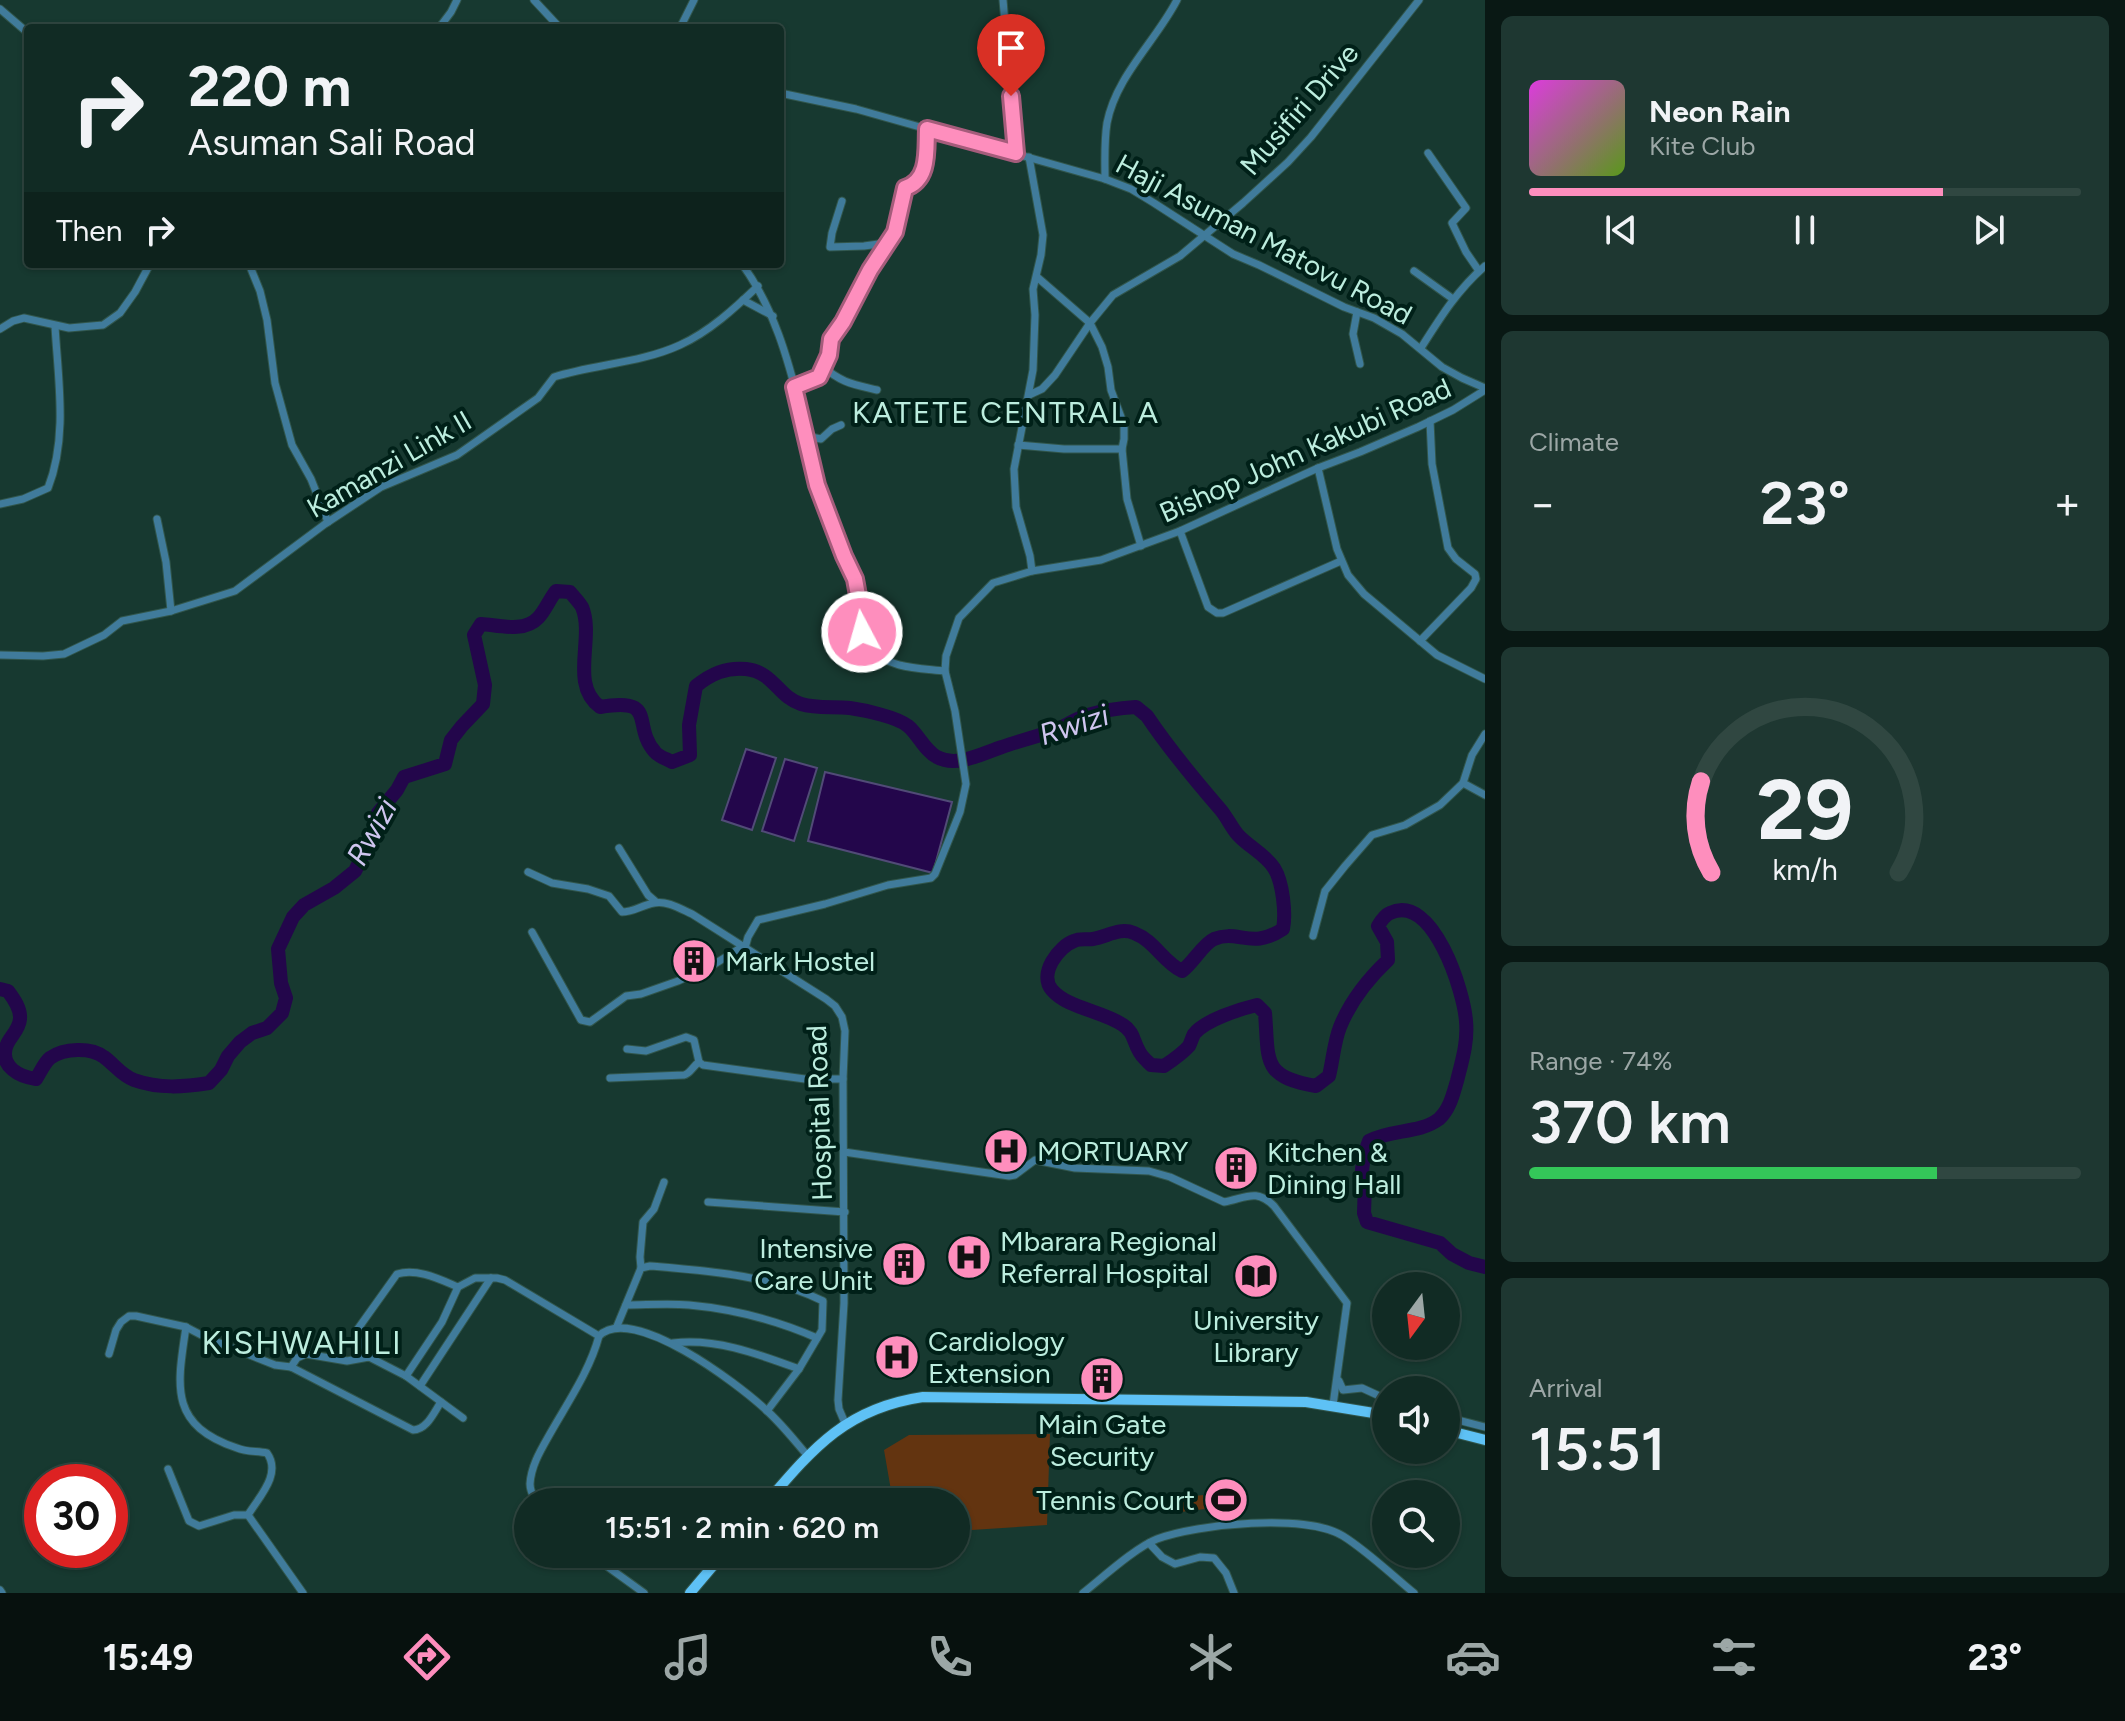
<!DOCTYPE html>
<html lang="en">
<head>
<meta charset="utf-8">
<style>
	body { margin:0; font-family:Figtree,sans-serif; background:#1e3731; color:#f1f3f6; height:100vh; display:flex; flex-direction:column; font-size:30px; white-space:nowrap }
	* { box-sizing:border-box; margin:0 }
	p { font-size:26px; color:#9ca7a6 }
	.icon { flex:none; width:44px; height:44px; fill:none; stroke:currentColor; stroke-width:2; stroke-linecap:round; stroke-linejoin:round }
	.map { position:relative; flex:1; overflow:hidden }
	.drawer { display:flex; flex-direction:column; gap:16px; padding:16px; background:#091814; width:640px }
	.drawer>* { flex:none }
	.top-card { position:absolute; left:24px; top:24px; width:760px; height:244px; border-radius:8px; box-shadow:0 2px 6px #0004,0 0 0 2px #304741; background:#112b24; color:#f1f3f6; overflow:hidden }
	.needle { width:52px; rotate:195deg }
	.fabs { position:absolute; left:1372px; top:1272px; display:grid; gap:16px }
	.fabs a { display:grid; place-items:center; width:88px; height:88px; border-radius:50%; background:#112b24; box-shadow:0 2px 6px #0004,0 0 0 2px #304741; font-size:40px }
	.speed { position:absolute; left:24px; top:1464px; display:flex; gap:16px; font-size:40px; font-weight:700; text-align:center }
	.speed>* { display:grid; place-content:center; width:104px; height:104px; border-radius:50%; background:#112b24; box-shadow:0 2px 6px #0004,0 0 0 2px #304741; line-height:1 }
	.speed .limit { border:12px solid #d22; background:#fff; color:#111 }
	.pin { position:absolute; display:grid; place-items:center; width:68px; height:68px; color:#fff; margin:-82px -34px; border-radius:50% 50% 50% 0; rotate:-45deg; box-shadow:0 0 8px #0007 }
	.pin .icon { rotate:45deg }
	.me { position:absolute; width:88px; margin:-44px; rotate:354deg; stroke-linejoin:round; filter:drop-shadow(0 0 6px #0008) }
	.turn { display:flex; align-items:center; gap:28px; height:168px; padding:0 32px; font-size:36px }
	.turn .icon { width:104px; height:104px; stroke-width:2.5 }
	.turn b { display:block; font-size:56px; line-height:68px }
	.then { display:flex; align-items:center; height:76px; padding:0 32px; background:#0003; gap:16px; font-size:30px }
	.big { font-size:60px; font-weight:600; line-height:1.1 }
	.drawer .card { flex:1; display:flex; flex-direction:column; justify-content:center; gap:12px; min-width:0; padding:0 28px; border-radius:12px; background:#1e3731 }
	.drawer .dial { align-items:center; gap:0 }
	.dial svg { height:208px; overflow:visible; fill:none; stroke:#304741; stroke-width:7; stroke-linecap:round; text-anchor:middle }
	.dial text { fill:#f1f3f6; stroke:none }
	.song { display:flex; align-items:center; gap:24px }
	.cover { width:96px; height:96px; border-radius:12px; background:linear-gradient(135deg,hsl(300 70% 55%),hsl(90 70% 35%)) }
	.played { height:8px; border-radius:4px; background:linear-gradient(90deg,#fe8ebd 75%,#304741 75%) }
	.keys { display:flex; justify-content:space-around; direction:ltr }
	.heat { display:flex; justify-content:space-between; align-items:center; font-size:44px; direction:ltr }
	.charge { height:12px; border-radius:6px; background:linear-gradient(90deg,#34c759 74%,#304741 0) }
	.trip { position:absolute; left:514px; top:1488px; width:456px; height:80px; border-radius:40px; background:#112b24; box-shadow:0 2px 6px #0004,0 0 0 2px #304741; font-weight:600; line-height:80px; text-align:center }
	.tabs { display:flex; height:128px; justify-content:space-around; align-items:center; background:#07110e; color:#9ca7a6 }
	.tabs .icon { width:56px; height:56px }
	.tabs .selected { color:#fe8ebd }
	.tabs b { font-size:36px; color:#f1f3f6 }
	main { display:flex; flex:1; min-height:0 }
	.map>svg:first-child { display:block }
	.green { fill:#633410 }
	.water { fill:#23064b; stroke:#514b77; stroke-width:2 }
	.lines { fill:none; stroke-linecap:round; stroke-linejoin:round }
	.river { stroke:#23064b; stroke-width:14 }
	.street-casing { stroke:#31564c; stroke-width:9 }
	.primary-casing { stroke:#31564c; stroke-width:12 }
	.street { stroke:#407b9b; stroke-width:7 }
	.primary { stroke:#5ec1f5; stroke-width:10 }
	.route-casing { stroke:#a55c7b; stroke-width:20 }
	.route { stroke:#fe8ebd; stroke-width:14 }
	.labels { text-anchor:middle; stroke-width:8; stroke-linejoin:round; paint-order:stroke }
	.street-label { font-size:28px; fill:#bcedde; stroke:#002018 }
	.poi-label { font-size:28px; fill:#bcedde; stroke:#002018; text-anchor:start }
	.neighbourhood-label { font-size:30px; letter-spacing:2px; fill:#bcedde; stroke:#002018 }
	.water-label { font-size:30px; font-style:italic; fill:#cec5ef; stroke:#002018 }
	.quarter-label { font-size:32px; letter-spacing:2px; fill:#bcedde; stroke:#002018 }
</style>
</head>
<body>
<main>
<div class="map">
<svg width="1485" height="1593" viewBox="0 0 1485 1593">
	<rect width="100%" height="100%" fill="#173930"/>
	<g class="green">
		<polygon points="1050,1434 1047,1525 956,1531 956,1502 893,1502 884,1450 909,1435"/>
		<polygon points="1242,1491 1244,1506 1210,1510 1208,1495"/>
		<polygon points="1203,1495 1205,1509 1172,1513 1170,1499"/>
	</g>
	<g class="water">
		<polygon points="746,749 776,758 752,830 722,820"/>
		<polygon points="785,759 817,768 794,841 762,831"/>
		<polygon points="825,772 952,802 933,873 808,841"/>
	</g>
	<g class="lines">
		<path class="river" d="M 0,989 L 8,991 C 14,999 21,1009 20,1019 C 19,1031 9,1037 6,1047 C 0,1067 20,1077 36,1079 C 40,1073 44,1063 50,1058 C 64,1048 91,1047 104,1057 C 115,1065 121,1075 134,1080 C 159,1089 184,1087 209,1083 L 221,1070 L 228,1056 L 240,1042 L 252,1033 L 267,1028 L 282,1013 L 286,998 L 281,983 L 278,949 L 293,917 L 304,905 L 334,888 L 355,871 L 373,835 L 378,813 L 397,790 L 404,777 L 445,764 L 451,740 L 462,726 L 483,704 L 485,685 L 474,635 L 481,624 C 498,625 524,633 538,618 C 545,611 549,600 556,591 L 570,592 C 574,597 579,602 582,607 C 595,638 569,684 600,707 C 659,697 631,725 655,752 C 659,757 667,759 672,762 L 690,755 L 689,725 L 696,686 C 711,674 726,667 746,669 C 774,672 778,697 801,704 C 817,709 834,706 850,708 C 864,710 897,717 908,726 C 918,734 925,751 937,757 C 957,768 983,753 1002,747 C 1021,740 1041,736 1060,728 C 1069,724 1078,717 1088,715 C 1104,710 1119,708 1136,707 L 1147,716 C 1169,749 1195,780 1220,809 C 1227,817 1231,827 1238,835 C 1249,847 1265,854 1274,868 C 1283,882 1286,914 1283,929 C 1252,950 1238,929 1214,939 C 1203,944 1193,963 1182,971 C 1163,962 1155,941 1134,933 C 1119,927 1107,937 1093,939 C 1087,940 1080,938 1074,941 C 1059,946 1038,974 1052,990 C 1067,1008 1103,1011 1123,1025 C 1134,1032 1133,1041 1139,1051 C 1141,1056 1147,1061 1151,1065 L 1164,1066 C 1173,1060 1182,1054 1189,1046 C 1191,1042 1192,1038 1194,1034 C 1205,1020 1240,1009 1257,1005 L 1265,1013 C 1269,1060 1261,1077 1316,1086 L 1329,1076 C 1333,1060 1334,1042 1340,1027 C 1350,1002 1369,978 1388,960 L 1387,942 L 1378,926 C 1381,921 1385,915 1390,913 C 1433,892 1464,992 1466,1021 C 1468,1042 1462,1061 1457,1081 C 1453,1094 1450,1109 1439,1119 C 1419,1134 1391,1129 1369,1141 L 1364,1155 L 1362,1170 L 1365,1183 L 1364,1213 L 1367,1222 L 1440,1243 L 1452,1254 L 1469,1263 L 1485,1267"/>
		<g class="street-casing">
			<g id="street">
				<polyline points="534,0 560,28"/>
				<polyline points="1003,0 1016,153"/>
				<polyline points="0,9 28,33"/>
				<polyline points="439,28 451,12 457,0"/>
				<polyline points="680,28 694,0"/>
				<polyline points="780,93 856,109 1105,179 1131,189 1154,203 1233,254 1259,265 1344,307 1374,318 1402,334 1442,367 1462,378 1485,388"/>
				<polyline points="1428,153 1466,208 1452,223 1466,252 1479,271"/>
				<polyline points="1029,157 1043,235 1041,255 1033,289 1035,315 1033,370 1014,469 1016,507 1030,556 1032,571"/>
				<path d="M 1105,179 C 1105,160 1104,142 1107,123 C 1116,76 1156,41 1177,0"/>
				<polyline points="842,201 832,233 830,247 864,246 886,243"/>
				<polyline points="249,264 260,291 267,320 275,383 292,445 311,479 328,522"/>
				<path d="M 742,264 C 774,308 788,359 801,411 C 807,435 810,459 817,482 C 824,507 834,533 844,557 C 847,564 852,571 855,579 C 863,601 854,631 871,649 C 889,669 921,668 945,671"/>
				<polyline points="1414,271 1453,299"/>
				<polyline points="1037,277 1090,323 1102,347 1108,367 1111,390 1124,425 1124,439 1122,449"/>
				<polyline points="743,300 773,316"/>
				<polyline points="1357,312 1353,334 1360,364"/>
				<polyline points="0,329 13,321 24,318 69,328 103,325 120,313 135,292 150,264"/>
				<path d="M 1421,348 C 1440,318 1458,289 1485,266"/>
				<path d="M 822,366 C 842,383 852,384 877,390"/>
				<path d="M 794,387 L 819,377 L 829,355 L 831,339 L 843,322 L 870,270 L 895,232 L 905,188 C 930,181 926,149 927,129"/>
				<polyline points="1029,395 1042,389 1055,375 1090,323 1113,295 1180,256 1243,203 1288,162 1311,137 1419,0"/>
				<polyline points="806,436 821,439 832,429 841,425"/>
				<polyline points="1018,445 1064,449 1122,449 1127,499 1141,546"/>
				<polyline points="1318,468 1337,549 1348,575 1364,594 1437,655 1485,679"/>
				<path d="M 0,504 L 23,499 L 48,488 C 68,437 58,379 55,326"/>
				<polyline points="157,519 166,562 171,611"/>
				<polyline points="1180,531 1208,607 1217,613 1223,613 1341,561"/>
				<polyline points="1420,641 1471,588 1476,579 1475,574 1456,559 1448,548 1432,464 1430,421"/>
				<path d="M 0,655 L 43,656 L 64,654 L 104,635 L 122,621 L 171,611 L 235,591 L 325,524 L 381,487 L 457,455 L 538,398 L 554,377 C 595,364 641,363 680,345 C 709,332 735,308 758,286"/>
				<polyline points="1463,783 1485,795"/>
				<polyline points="619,848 648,895 656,902"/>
				<path d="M 528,872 L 552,883 L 588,889 L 609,896 L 622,912 C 634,912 642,905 654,903 C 666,900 681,909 692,914 L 826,999 L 835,1006 L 842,1017 L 845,1031 L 843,1079 L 844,1303 L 838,1400 L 839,1409 L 845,1423"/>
				<polyline points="532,932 581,1020 590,1022 626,996 641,994 678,981 713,965 742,947"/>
				<polyline points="1313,936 1325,891 1345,866 1372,835 1405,825 1440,805 1463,783 1472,755 1485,734"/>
				<polyline points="745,948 748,937 758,920 825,904 888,885 931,878 935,874 960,812 966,784 955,711 945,671 946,656 959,618 993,583 1032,571 1101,560 1180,531 1318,468 1360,452 1418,427 1453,410 1485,390"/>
				<polyline points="627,1049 646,1051 686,1037 694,1040 699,1062 703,1065 805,1079 843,1079"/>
				<path d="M 610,1078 L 684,1075 C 690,1074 693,1066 699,1062"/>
				<path d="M 844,1152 L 1009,1176 L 1015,1175 L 1035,1160 L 1075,1168 L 1149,1171 L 1170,1177 L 1224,1202 C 1246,1198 1256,1188 1274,1206 L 1347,1303 L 1333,1405"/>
				<polyline points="708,1202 845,1212"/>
				<polyline points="641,1268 640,1257 643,1222 654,1209 664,1182"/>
				<path d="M 626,1305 C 646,1305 668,1303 689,1305 C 733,1309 778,1321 817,1338"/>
				<path d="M 617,1326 L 641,1268 L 650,1266 C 708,1271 770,1275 823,1301 L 822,1330 L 799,1369 L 767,1411"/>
				<path d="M 186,1327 C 177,1387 169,1425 237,1448 C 246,1452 257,1451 267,1453 C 282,1474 259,1497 248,1515"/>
				<path d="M 673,1343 C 717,1338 758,1354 799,1369"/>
				<path d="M 109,1354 L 116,1330 L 121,1322 L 129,1316 L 136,1316 L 186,1327 L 207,1338 L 275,1365 L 291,1367 L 413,1430 C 427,1430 434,1412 441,1402"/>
				<path d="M 369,1357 L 364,1346 L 356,1338 L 357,1330 L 397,1274 C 417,1268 439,1279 458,1287"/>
				<polyline points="291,1367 297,1358 306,1354 347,1361 369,1357 406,1376"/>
				<polyline points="1339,1381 1343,1390 1362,1388 1386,1399"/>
				<polyline points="420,1386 491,1278"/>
				<polyline points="1446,1417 1485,1427"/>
				<polyline points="463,1418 406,1376 442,1322 458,1287 475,1278 497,1278 505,1280 599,1336"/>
				<polyline points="168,1469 189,1521 199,1526 234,1515 248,1515 303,1593"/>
				<path d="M 536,1502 C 533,1496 530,1491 530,1484 C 531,1465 542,1448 551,1432 C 568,1402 590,1370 599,1336 C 632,1303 738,1384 765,1409 C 781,1423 794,1440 807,1455"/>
				<polyline points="1149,1543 1162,1557 1175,1564 1200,1557 1214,1558 1226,1573 1234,1593"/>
				<polyline points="590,1554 644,1593"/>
				<polyline points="0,1590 2,1593"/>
				<path d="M 1083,1593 C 1102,1578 1136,1547 1157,1539 C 1197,1524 1306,1513 1343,1536 C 1367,1551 1392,1575 1414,1593"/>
			</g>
		</g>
		<g class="primary-casing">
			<g id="primary">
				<polyline points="1446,1430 1485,1440"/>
				<path d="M 767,1502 C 814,1447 847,1408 923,1397 L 1306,1402 L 1386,1415"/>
				<polyline points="690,1593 723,1554"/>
			</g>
		</g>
		<use href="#street" class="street"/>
		<use href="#primary" class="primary"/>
	</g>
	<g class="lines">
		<g class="route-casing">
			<path id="route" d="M 862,632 L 859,601 L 855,579 L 844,556 L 817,485 L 794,387 L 819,377 L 829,355 L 831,339 L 843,322 L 870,270 L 895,232 L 905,188 C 930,180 926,150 927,129 L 1016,153 L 1011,96"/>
		</g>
		<use href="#route" class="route"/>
	</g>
	<defs>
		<g id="building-disc" transform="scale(2.3)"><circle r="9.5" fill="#fe8ebd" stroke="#002018"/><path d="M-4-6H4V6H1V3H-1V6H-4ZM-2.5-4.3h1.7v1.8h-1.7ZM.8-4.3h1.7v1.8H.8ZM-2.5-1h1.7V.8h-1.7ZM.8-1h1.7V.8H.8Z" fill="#111"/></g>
		<g id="hospital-disc" transform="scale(2.3)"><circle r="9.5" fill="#fe8ebd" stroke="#002018"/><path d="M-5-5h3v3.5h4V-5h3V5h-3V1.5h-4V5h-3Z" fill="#111"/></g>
		<g id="library-disc" transform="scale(2.3)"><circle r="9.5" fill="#fe8ebd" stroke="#002018"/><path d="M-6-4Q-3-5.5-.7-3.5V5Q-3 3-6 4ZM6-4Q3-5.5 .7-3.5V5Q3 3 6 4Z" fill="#111"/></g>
		<g id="stadium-disc" transform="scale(2.3)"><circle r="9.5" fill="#fe8ebd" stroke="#002018"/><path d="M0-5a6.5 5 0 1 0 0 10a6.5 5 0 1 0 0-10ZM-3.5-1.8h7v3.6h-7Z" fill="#111"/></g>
	</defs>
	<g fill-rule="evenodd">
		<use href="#building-disc" x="694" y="961"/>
		<use href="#hospital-disc" x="1006" y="1151"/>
		<use href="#building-disc" x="1236" y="1168"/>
		<use href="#hospital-disc" x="969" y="1257"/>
		<use href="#building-disc" x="904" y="1264"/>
		<use href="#library-disc" x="1256" y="1276"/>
		<use href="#hospital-disc" x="897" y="1357"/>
		<use href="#building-disc" x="1102" y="1379"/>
		<use href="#stadium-disc" x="1226" y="1500"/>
	</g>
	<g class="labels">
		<g class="street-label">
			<text transform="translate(1299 109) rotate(-49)" y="10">Musifiri Drive</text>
			<text transform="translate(1264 239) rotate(28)" y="10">Haji Asuman Matovu Road</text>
			<text transform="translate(1305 450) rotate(-24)" y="10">Bishop John Kakubi Road</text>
			<text transform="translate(389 464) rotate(-30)" y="10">Kamanzi Link II</text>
			<text transform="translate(819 1113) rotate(-92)" y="10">Hospital Road</text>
		</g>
		<g class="poi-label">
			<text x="725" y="971">Mark Hostel</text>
			<text x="1037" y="1161">MORTUARY</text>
			<text x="1267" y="1162">Kitchen &amp;<tspan x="1267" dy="32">Dining Hall</tspan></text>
			<text x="1000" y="1251">Mbarara Regional<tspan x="1000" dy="32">Referral Hospital</tspan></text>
			<text x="873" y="1258" text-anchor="end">Intensive<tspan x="873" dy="32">Care Unit</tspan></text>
			<text x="1256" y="1330" text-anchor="middle">University<tspan x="1256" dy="32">Library</tspan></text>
			<text x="928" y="1351">Cardiology<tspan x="928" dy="32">Extension</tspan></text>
			<text x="1102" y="1434" text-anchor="middle">Main Gate<tspan x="1102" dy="32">Security</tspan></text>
			<text x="1195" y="1510" text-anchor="end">Tennis Court</text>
		</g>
		<g class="neighbourhood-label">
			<text x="1006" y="423">KATETE CENTRAL A</text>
		</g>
		<g class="water-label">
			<text transform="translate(1074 725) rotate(-18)" y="10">Rwizi</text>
			<text transform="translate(372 832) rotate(-61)" y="10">Rwizi</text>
		</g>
		<g class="quarter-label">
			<text x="302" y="1354">KISHWAHILI</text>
		</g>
	</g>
</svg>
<div class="fabs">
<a><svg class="needle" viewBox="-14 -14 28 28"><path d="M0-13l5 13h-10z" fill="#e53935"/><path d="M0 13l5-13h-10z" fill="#9ca7a6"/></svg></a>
<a><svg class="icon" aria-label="sound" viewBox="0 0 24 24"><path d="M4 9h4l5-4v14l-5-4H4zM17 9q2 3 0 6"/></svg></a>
<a><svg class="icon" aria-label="search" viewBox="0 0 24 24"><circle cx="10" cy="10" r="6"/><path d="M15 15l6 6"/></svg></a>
</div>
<div class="speed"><div class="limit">30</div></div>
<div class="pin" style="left:1011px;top:96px;background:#d93025"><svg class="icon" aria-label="arrive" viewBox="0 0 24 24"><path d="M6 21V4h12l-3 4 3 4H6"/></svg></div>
<svg class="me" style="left:862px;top:632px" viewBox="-20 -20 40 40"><circle r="17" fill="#fe8ebd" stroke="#fff" stroke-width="3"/><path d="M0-11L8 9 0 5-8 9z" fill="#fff"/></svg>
<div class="trip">15:51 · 2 min · 620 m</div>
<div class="top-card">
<div class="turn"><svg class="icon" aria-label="right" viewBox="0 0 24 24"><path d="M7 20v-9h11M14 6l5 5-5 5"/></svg><div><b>220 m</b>Asuman Sali Road</div></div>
<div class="then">Then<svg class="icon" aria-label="right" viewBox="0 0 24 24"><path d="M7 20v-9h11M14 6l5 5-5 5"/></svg></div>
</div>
</div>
<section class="drawer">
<div class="card">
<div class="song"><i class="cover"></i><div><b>Neon Rain</b><p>Kite Club</p></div></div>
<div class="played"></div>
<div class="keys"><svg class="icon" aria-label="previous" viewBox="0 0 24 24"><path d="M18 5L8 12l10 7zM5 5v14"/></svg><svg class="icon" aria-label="pause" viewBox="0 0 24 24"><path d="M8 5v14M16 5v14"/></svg><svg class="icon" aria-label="next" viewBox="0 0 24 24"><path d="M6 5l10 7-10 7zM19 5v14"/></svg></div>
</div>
<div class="card"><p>Climate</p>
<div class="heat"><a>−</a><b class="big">23°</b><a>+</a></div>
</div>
<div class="card dial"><svg viewBox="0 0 100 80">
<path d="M14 69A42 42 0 1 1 86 69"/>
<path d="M14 69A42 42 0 0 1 10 34" stroke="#fe8ebd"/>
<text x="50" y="56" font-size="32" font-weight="700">29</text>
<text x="50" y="72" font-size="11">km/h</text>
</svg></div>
<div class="card"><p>Range · 74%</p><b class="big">370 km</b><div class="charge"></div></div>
<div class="card"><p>Arrival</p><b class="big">15:51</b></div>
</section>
</main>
<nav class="tabs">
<b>15:49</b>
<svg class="icon selected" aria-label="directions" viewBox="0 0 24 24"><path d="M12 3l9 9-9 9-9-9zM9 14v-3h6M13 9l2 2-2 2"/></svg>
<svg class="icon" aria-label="music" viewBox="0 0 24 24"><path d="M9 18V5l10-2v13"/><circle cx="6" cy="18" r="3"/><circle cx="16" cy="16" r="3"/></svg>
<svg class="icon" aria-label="phone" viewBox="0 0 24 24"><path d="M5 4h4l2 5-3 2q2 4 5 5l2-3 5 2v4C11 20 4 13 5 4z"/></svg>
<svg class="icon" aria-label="climate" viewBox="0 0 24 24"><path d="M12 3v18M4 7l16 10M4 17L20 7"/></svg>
<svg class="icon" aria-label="car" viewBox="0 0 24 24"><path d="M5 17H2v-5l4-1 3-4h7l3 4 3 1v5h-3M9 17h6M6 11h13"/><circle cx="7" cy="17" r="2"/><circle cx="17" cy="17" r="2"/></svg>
<svg class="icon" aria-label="filters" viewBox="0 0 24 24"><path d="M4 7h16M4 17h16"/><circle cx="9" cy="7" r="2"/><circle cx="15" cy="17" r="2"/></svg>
<b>23°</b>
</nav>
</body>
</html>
